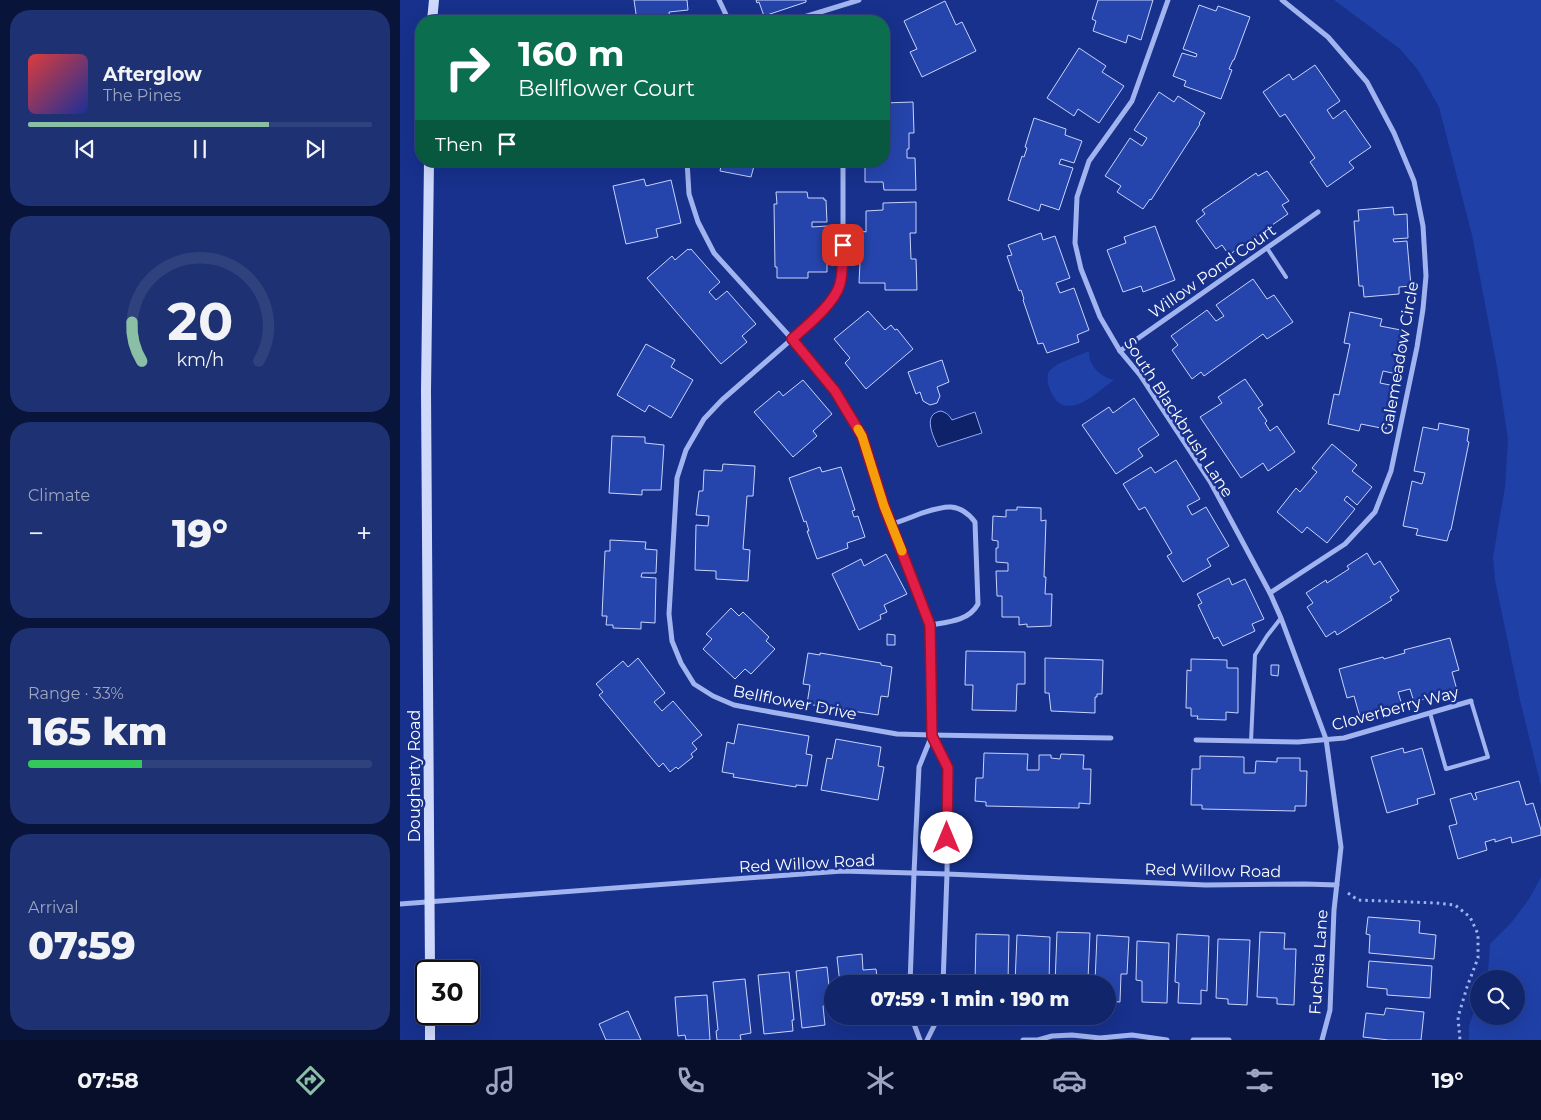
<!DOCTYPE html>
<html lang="en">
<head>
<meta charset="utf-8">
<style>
	body { margin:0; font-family:Montserrat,sans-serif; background:#1e3172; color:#f1f3f6; height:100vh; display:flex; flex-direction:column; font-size:19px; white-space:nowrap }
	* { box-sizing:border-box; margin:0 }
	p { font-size:16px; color:#9ca5c1 }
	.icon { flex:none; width:28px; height:28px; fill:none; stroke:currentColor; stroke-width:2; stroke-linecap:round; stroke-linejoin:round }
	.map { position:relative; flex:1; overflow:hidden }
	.side { display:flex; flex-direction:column; gap:10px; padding:10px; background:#09143a; width:400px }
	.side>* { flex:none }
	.banner { position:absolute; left:15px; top:15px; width:475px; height:152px; border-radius:20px; box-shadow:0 5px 20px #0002,0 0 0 1px #30427e; background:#0b6e4f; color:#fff; overflow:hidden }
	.tools { position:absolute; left:1070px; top:970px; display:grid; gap:10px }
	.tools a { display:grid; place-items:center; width:55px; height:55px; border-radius:50%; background:#11256a; box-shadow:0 5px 20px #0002,0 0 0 1px #30427e; font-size:25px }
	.speed { position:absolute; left:15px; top:960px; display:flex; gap:10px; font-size:25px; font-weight:700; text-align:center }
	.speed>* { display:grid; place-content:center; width:65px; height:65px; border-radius:50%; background:#11256a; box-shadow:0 5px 20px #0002,0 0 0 1px #30427e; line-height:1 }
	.speed .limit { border:2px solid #111; border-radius:8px; background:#fff; color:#111 }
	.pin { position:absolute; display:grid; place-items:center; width:42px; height:42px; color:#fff; margin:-21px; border-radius:10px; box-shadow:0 2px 8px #0006 }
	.me { position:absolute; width:55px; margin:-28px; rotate:0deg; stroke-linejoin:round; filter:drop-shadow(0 0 4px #0008) }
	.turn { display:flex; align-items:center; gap:18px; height:105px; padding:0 20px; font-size:22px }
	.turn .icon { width:65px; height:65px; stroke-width:2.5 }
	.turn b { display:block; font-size:35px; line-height:42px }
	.then { display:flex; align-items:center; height:48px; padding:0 20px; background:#0003; gap:10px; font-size:19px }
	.big { font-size:38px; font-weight:800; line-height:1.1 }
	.side .widget { flex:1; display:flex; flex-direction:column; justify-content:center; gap:8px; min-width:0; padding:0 18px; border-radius:20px; background:#1e3172 }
	.side .dial { align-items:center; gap:0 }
	.dial svg { height:130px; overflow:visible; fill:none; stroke:#30427e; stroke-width:7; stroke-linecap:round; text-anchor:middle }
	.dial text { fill:#f1f3f6; stroke:none }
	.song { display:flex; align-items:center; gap:15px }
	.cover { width:60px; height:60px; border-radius:8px; background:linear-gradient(135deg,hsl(0 70% 55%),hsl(230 70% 35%)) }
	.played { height:5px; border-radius:2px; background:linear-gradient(90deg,#8abfa5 70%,#30427e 70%) }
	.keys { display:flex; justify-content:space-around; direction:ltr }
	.heat { display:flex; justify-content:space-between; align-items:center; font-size:28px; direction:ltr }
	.charge { height:8px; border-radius:4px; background:linear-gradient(90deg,#34c759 33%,#30427e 0) }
	.trip { position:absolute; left:424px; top:975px; width:292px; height:50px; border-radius:25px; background:#11256a; box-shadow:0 5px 20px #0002,0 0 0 1px #30427e; font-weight:800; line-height:50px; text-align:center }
	.tabs { display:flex; height:80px; justify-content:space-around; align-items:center; background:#070f2a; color:#9ca5c1 }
	.tabs .icon { width:35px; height:35px }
	.tabs .current { color:#8abfa5 }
	.tabs b { font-size:22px; color:#f1f3f6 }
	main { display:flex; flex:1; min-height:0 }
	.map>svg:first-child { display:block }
	.green { fill:#1f40a7 }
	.water { fill:#0e226a; stroke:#94acf2 }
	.building { fill:#2545ac; stroke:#c8d4fb }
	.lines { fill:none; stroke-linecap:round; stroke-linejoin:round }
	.path { stroke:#a1b4ef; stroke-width:3; stroke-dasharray:2.5 4; stroke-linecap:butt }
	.lane { stroke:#a1b4ef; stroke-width:4 }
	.street { stroke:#a1b4ef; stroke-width:5 }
	.secondary { stroke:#cfd9fb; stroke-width:10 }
	.route-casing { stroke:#92132f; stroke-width:12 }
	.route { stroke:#e11d48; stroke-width:9 }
	.slow { stroke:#f59e0b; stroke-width:9 }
	.labels { text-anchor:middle; stroke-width:5; stroke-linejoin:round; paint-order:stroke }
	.street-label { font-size:16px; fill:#fff; stroke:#17318d }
</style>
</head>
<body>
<main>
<section class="side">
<div class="widget">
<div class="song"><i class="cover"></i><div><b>Afterglow</b><p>The Pines</p></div></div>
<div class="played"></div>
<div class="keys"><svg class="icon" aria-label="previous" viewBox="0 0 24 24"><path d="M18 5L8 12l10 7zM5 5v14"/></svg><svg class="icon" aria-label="pause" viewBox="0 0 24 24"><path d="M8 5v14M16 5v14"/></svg><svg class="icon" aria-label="next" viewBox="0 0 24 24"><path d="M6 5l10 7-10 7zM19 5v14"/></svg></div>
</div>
<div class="widget dial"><svg viewBox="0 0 100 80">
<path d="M14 69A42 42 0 1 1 86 69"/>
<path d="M14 69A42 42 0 0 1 8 45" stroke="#8abfa5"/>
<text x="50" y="56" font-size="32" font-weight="700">20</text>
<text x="50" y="72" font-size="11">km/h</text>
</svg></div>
<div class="widget"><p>Climate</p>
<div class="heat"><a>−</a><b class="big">19°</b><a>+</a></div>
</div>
<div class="widget"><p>Range · 33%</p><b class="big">165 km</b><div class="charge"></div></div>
<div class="widget"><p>Arrival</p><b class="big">07:59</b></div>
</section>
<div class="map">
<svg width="1141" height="1040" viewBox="0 0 1141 1040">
	<rect width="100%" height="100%" fill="#17318d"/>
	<g class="green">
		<polygon points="934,0 1141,0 1141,786 1120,700 1095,580 1093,557 1105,487 1108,439 1097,367 1072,235 1039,107 1018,70 1000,49"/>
		<path d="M 689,351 C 688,366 701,377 714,380 C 697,392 667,423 652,394 C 648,386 646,379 649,371 L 658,364 Z"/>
		<polygon points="1141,877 1141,1040 1069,1040 1069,1026 1079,996 1079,1016 1116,1016 1116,979 1085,979 1088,971 1090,944 1111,923 1129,899"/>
	</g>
	<path class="water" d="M 541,411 C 547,413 549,415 552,420 L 575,412 L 582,433 L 538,447 C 533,436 522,414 541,411 Z"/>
	<g class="building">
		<polygon points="234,0 287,0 288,10 269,12 270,19 237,21"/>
		<polygon points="356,0 406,0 406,2 364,16 359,2 357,3"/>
		<polygon points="698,0 753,0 741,40 728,35 726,43 693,31 696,21 692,19"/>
		<polygon points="545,1 556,25 562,22 576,51 522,77 510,52 517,49 504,21"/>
		<polygon points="799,5 816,11 818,6 850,17 834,60 833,60 829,69 832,70 821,99 784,86 786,81 773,76 782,53 796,57 797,54 783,49"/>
		<polygon points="679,48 706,66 702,72 724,86 699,123 678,109 674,116 647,98"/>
		<polygon points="915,65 940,101 927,110 933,119 945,110 971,147 949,162 954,168 927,187 910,162 915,158 885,114 880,117 863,92 889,74 893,80"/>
		<polygon points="759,92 774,102 778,96 805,113 799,123 800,124 751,200 750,199 743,209 717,192 721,186 705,176 730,138 742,146 747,138 734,130"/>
		<polygon points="513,102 514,133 509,133 509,149 507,149 507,158 515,158 516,190 484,190 483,182 465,182 465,161 484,161 484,103"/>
		<polygon points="634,118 666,129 665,135 682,141 674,163 661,159 659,164 673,168 659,210 641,204 639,211 608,200 622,156 624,157 627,148 625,147"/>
		<polygon points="305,161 357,161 356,167 354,166 351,177 320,171 321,166 305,163"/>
		<polygon points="867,171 889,201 882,205 888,214 829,255 822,245 816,249 796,221 805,214 802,210 856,173 858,176"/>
		<polygon points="244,179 246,186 271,180 281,223 256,229 258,237 226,244 213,186"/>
		<polygon points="376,192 407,192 408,198 424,198 424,200 426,200 427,222 412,222 412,227 427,226 427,272 408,272 408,278 377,278 377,267 375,267 374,204 377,204"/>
		<polygon points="516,202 516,233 510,233 511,259 516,259 517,290 485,290 485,283 459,283 461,242 462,242 462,231 466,232 466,211 483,210 483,203"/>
		<polygon points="993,207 994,215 1007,214 1008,238 993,239 994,242 1007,241 1011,286 999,287 999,294 964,297 963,286 959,286 954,221 959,221 958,210"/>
		<polygon points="755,226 775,280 743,292 741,286 723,292 707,250 726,243 724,237"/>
		<polygon points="641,233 643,240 655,236 670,278 656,283 660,293 674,288 689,330 677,335 679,342 647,353 643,343 638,344 623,300 624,299 621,290 619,291 607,256 612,255 608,245"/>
		<polygon points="288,249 289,250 291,249 320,282 309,292 316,300 327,291 356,324 342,336 347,342 321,364 247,278 272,256 275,260"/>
		<polygon points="853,279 867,299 874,295 893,322 867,339 863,334 804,376 801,372 792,379 772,350 778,345 771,336 807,310 816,321 824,316 816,305"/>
		<polygon points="468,311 485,330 491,325 495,330 497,329 513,349 466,389 445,363 450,358 434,339"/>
		<polygon points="950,312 982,319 980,326 1006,331 997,374 983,371 980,383 995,386 986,429 961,424 959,431 928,424 934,394 939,395 950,344 944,343"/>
		<polygon points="246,344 275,360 271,367 293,380 271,418 249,405 245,412 217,395"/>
		<polygon points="542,360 549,382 537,387 540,396 537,403 530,405 523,401 520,392 516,394 508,372"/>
		<polygon points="845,379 863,405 858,408 867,421 865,423 870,431 877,426 895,452 868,471 863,463 841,478 800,417 822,403 818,397"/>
		<polygon points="403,380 432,414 413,431 417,436 393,457 354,412 379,391 383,396"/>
		<polygon points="734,398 759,435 738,449 743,456 716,474 682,425 709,407 713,413"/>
		<polygon points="1039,423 1069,429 1067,441 1069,442 1051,530 1050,530 1047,541 1016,535 1018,529 1003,526 1012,481 1022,484 1025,473 1014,471 1023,427 1038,430"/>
		<polygon points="212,436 245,437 245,443 264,445 261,490 242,490 242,495 209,493"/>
		<polygon points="932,444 957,465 952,471 972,487 957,505 947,496 944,500 955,509 927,543 907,527 902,533 877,512 896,488 900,492 917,472 912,468"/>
		<polygon points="776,460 800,499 787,506 792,515 806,507 829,546 807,559 811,566 783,582 767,556 772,553 745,507 739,510 723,484 751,467 755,473"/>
		<polygon points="323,464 355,466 353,496 347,496 343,549 350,550 348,581 316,579 316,571 295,570 296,525 308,526 309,516 296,515 299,491 303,491 304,470 322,471"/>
		<polygon points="420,467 422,472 441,467 455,510 452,511 454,517 458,516 465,537 447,543 448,548 417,559 407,531 409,531 406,521 404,522 389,478"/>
		<polygon points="617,507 641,508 641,521 646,520 644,577 646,577 645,594 652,594 651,626 627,627 627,624 619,625 619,617 602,617 602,596 597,596 596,571 608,571 608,563 596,562 596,548 598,548 598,541 592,540 593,516 606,517 606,510 617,510"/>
		<polygon points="210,540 246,542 245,549 257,550 256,573 242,573 241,577 256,578 255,623 241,622 241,629 213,628 213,625 206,625 207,616 202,616 205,551 210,551"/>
		<polygon points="967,553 974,565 980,561 999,591 990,597 992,600 937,635 935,631 926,637 907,607 913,603 906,593 926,580 927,583 949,569 947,566"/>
		<polygon points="486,554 507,594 484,605 487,612 480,615 481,619 459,630 432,574 461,559 464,566"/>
		<polygon points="829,578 832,585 845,579 864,619 852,624 855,631 823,646 818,637 814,639 798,605 802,603 797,594"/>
		<polygon points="331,608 339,616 343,612 369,637 366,641 375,649 351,674 345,669 335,679 303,649 312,639 306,634"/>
		<polygon points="487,634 495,635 495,645 487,645"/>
		<polygon points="1050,638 1059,670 1052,672 1057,690 1014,702 1010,689 998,692 1002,705 960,717 954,696 947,698 939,669 983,657 984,659 1005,653 1004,650"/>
		<polygon points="566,651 625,652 625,684 617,684 616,711 572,710 573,685 565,685"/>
		<polygon points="408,653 420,655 420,653 481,663 481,665 492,667 488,697 481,696 478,715 407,704 410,685 403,684"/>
		<polygon points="238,658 265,693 254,702 262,711 273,701 302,735 292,743 297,749 291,754 293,757 278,769 276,767 270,772 263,763 259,767 199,695 203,692 196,684 223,661 228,667"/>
		<polygon points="645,658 703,660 702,694 697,694 697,697 695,697 695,713 651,711 649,693 645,693"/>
		<polygon points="791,659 827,660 827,668 838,668 838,713 826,712 826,720 797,719 798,716 791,716 791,708 786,708 787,670 791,671"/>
		<polygon points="871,665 879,665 878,676 871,675"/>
		<polygon points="338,724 409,736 406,754 412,755 407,786 396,785 396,787 333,777 334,774 322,772 327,742 334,744"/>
		<polygon points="436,739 481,747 478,766 484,767 478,800 421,790 427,758 432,759"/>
		<polygon points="1003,748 1004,753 1022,748 1035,794 1017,799 1018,804 987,813 971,757"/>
		<polygon points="584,753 628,754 627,770 639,770 639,755 651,755 651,758 660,759 661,754 684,755 683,769 691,769 690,804 679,803 679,808 586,806 586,802 575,801 576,778 583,778"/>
		<polygon points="800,756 844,757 844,773 855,773 856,761 877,762 877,758 900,758 900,771 907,771 906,806 895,806 895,811 802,809 802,805 791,805 792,769 800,769"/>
		<polygon points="1119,781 1126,805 1133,803 1141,830 1141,835 1112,843 1111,837 1095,842 1095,839 1085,842 1087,850 1058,859 1049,826 1057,824 1050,799 1071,793 1074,800 1077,799 1075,793"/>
		<polygon points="968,917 1020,921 1019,933 1036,935 1034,959 969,953 970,935 966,934"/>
		<polygon points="657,932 690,933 688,979 691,979 691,984 655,984"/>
		<polygon points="860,932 885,933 884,949 896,949 894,1005 877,1004 877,998 857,997"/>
		<polygon points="576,934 609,935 608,981 610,980 610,984 575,984"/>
		<polygon points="777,934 809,936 807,991 801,990 801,1004 778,1003 779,983 775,982"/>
		<polygon points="617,935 650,937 649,984 615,983"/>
		<polygon points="697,935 729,937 727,974 721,974 720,1002 708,1001 708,984 698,984 698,982 695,982"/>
		<polygon points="818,939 850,940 847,1005 828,1004 828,999 816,998"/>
		<polygon points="737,941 769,943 767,1003 742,1002 742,981 736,980"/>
		<polygon points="462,954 463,970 476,969 478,984 440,984 437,957"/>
		<polygon points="969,961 1032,966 1030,998 987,995 987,989 967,987"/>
		<polygon points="427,967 431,1005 423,1006 425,1025 402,1028 396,971"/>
		<polygon points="389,972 394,1020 392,1020 393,1031 364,1034 358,975"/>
		<polygon points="345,979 351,1033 340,1035 341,1040 317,1040 316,1031 318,1030 313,982"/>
		<polygon points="307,995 310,1040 286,1040 285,1035 278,1036 275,997"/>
		<polygon points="986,1008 1024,1012 1021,1040 989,1040 963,1037 966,1013 984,1015"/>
		<polygon points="228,1011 241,1040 206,1040 199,1024"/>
		<polygon points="444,1016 482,1016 482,1018 445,1022"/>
	</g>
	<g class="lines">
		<polyline class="path" points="948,893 958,900 1036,903 1055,905 1070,917 1078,934 1078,958 1067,987 1058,1017 1060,1040"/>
		<g class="lane">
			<polyline points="403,162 417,161"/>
			<polyline points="867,248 886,277"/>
			<polyline points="1030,713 1046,769 1088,757 1071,701"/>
			<polyline points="851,741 855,655 867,636 881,618"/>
		</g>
		<g class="street">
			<polyline points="319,0 329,21"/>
			<polyline points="768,0 732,101 689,161 677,197 675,243 681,269 700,317 720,351 740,375 811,483 870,593 881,618 926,739 941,847 934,910 930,1010 922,1040"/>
			<polyline points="391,21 459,0"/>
			<polyline points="287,161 289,194 298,222 314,253 392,339 435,391 462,437 484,506 530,625 532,735 519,767 514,873 510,984"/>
			<polyline points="443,161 443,262 439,285 434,296 408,325 322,400 304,419 286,450 277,478 269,614 272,641 281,663 294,684 313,696 334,705 371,712 497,734 532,735 711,738"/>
			<polyline points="720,351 918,212"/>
			<path d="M 492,524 C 502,521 512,517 522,513 C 544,506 559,501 575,522 L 578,604 C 569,621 548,622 530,625"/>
			<polyline points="870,593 945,544 975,512 991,471 1017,347 1023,309 1026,276 1023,226 1014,181 994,133 967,82 928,37 882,0"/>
			<polyline points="532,735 548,768 547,874 543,984"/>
			<polyline points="796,740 898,742 944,738 1071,701"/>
			<polyline points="0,904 442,871 547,874 806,885 905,884 937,885"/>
			<polyline points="511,1016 520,1040"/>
			<polyline points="527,1040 539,1016"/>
			<polyline points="623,1040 638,1040 652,1036 672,1035 700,1038 732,1035 767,1040"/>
			<polyline points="793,1040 829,1040"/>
		</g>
		<g class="secondary">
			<polyline points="32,21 34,0"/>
			<polyline points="29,161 26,391 30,971"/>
			<polyline points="30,1040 30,1014"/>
		</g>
	</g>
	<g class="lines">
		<g class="route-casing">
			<path id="route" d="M 443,245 C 443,258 443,271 440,284 C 435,303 407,326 392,339 L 435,391 L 462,436 L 484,506 L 530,625 L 532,736 L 548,768 L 547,838"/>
		</g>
		<use href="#route" class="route"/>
		<polyline class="slow" points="458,429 462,436 484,506 502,551"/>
	</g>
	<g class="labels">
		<g class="street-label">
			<text transform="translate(812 271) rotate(-35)" y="6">Willow Pond Court</text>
			<text transform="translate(999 358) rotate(-80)" y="6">Galemeadow Circle</text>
			<text transform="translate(779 417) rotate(57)" y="6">South Blackbrush Lane</text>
			<text transform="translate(395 702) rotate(11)" y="6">Bellflower Drive</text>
			<text transform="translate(995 708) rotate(-15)" y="6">Cloverberry Way</text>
			<text transform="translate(14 776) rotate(-90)" y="6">Dougherty Road</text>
			<text transform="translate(407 863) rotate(-3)" y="6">Red Willow Road</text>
			<text transform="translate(813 870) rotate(1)" y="6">Red Willow Road</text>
			<text transform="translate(918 962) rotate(-86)" y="6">Fuchsia Lane</text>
		</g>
	</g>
</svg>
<div class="tools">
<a><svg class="icon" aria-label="search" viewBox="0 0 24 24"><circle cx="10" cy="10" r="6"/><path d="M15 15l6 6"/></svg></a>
</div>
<div class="speed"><div class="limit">30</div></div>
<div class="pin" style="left:443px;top:245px;background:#d93025"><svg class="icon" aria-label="arrive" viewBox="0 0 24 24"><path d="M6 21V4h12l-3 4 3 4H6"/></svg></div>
<svg class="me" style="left:547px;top:838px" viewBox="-20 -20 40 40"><circle r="19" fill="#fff"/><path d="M0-13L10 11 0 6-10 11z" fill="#e11d48"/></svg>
<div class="trip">07:59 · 1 min · 190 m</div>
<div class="banner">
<div class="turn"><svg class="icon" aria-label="right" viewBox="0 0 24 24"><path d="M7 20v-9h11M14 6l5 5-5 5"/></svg><div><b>160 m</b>Bellflower Court</div></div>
<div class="then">Then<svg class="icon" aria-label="arrive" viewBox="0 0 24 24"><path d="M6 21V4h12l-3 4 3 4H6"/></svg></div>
</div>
</div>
</main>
<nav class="tabs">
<b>07:58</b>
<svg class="icon current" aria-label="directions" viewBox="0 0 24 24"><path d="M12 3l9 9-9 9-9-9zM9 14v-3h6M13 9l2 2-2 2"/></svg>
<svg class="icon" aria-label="music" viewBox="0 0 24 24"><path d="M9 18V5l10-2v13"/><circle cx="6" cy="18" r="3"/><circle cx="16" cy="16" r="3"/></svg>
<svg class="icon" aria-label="phone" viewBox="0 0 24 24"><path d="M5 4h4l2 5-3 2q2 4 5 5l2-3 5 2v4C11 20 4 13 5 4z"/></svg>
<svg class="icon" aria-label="climate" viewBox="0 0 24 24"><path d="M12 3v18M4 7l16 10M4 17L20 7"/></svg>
<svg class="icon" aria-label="car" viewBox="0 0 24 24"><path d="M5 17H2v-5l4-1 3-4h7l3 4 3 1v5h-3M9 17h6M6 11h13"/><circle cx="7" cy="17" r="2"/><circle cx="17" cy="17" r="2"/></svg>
<svg class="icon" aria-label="filters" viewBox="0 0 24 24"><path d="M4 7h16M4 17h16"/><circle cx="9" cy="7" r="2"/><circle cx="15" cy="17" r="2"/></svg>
<b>19°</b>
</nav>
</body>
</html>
